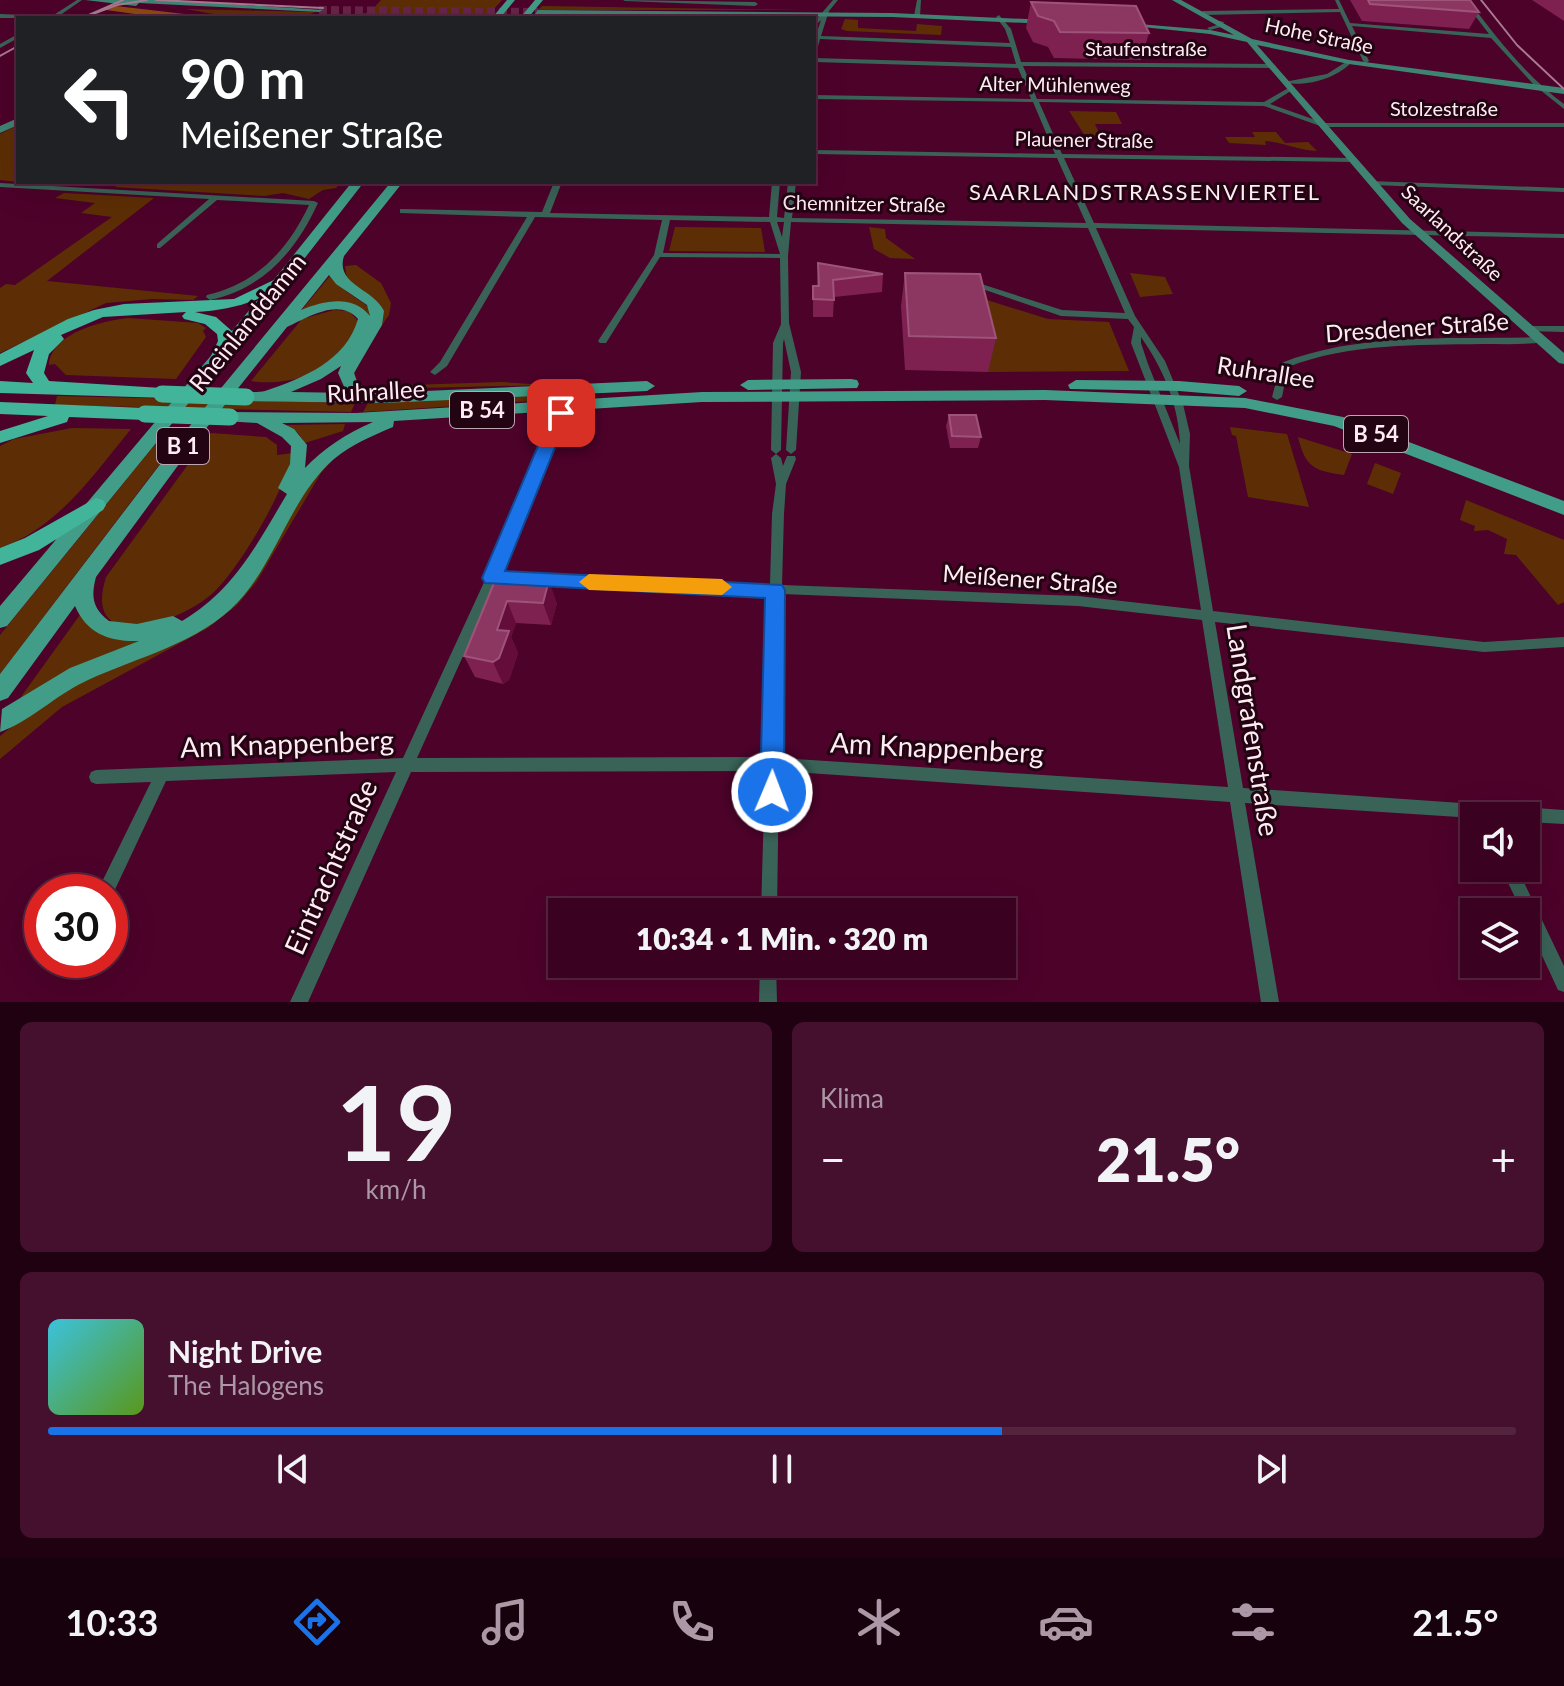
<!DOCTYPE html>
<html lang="de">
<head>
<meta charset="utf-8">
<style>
	body { margin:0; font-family:Lato,sans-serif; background:#45102d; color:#f1f3f6; height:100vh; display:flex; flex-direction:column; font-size:30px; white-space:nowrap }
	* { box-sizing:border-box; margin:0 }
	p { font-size:26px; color:#ab97a5 }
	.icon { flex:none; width:44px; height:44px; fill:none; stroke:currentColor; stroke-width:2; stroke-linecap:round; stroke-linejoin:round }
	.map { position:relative; height:1002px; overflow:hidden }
	.panel { display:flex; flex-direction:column; gap:20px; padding:20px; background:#200112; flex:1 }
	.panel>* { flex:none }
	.guide { position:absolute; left:16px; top:16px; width:800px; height:168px; border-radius:0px; box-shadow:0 8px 32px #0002,0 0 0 2px #54243e; background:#202124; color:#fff; overflow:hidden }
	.buttons { position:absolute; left:1460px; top:802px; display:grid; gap:16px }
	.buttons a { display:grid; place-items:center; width:80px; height:80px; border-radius:0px; background:#3a0220; box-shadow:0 8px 32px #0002,0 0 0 2px #54243e; font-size:40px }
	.speed { position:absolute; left:24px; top:874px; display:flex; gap:16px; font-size:40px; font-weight:700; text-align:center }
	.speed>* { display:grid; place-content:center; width:104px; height:104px; border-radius:50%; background:#3a0220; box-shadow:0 8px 32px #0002,0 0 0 2px #54243e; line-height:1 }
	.speed .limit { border:12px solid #d22; background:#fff; color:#111 }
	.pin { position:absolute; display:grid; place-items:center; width:68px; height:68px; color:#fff; margin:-34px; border-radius:16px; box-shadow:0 4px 12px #0006 }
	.me { position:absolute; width:88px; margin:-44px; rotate:1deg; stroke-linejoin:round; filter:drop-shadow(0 0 6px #0008) }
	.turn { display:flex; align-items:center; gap:28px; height:168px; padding:0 32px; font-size:36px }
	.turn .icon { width:104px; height:104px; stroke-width:2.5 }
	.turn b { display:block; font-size:56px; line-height:68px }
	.big { font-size:60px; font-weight:800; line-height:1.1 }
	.panel .widget { flex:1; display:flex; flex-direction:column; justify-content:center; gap:12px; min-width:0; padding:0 28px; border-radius:12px; background:#45102d }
	.panel .dial { align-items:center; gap:0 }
	.dial b { font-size:104px; line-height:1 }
	.song { display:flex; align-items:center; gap:24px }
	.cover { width:96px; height:96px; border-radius:12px; background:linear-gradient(135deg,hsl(190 70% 55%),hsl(90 70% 35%)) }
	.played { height:8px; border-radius:4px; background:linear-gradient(90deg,#1a73e8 65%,#54243e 65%) }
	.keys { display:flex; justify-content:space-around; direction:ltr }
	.heat { display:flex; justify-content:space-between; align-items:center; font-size:44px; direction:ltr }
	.panel .tiles { flex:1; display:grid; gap:20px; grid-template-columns:1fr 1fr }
	.widget:last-child { grid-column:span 2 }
	.trip { position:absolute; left:548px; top:898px; width:468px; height:80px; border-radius:0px; background:#3a0220; box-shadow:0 8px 32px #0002,0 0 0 2px #54243e; font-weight:800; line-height:80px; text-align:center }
	.menu { display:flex; height:128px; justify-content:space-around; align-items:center; background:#17010d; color:#ab97a5 }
	.menu .icon { width:56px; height:56px }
	.menu .active { color:#1a73e8 }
	.menu b { font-size:36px; color:#f1f3f6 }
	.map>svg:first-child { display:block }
	.green { fill:#5d2e05 }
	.forest { fill:#8c4a11 }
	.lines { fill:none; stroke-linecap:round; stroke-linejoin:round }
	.secondary-tunnel { stroke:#682548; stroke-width:8; stroke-dasharray:8 4; stroke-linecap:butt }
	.street { fill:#3a6358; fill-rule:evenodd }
	.secondary { fill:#3f8473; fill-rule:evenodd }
	.primary { fill:#419d87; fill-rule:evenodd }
	.highway { fill:#41b49a; fill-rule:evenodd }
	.tram { stroke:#a87a91; stroke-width:2 }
	.rail { stroke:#a87a91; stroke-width:2 }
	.highway-bridge { stroke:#41b49a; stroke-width:17 }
	.wall { fill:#7e2151 }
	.shaded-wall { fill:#640c3a }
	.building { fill:#8c3762; stroke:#9e5379; stroke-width:2 }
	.route { fill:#1a73e8; stroke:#114b97; stroke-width:2 }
	.slow { fill:#f59e0b }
	.labels { text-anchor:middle; stroke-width:6; stroke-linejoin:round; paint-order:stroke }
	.far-street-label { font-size:20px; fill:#ffecf2; stroke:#220412 }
	.far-neighbourhood-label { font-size:22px; letter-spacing:2px; fill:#ffecf2; stroke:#220412 }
	.shield { fill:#220412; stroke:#bda6af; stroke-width:2 }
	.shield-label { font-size:22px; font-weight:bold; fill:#ffecf2 }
	.street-label { font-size:24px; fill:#ffecf2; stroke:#220412 }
	.near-street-label { font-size:28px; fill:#ffecf2; stroke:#220412 }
</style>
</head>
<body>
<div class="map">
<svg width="1564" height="1002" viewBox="0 0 1564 1002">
	<rect width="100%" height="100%" fill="#4d022a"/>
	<g class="green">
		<polygon points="381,0 502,0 486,18 342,18 370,12"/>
		<polygon points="542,6 803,10 538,10"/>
		<path d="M 186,9 L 315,12 C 283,29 219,15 186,9 Z"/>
		<polygon points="845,19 858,20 858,28 916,31 917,24 942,26 941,35 847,31 841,29"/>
		<polygon points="1069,111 1116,112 1122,124 1095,124 1100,135 1144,135 1147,142 1126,139 1104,142 1101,136 1087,139"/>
		<polygon points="18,125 18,182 0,180 0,134"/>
		<path d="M 1252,132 L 1276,132 L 1285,143 L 1308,142 L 1317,151 C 1298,150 1283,142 1265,141 L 1266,145 L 1229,143 L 1225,137 L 1255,137 Z"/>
		<polygon points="121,182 259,182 260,186 278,182 341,182 336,188 323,190 309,199 283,193 264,196 115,187"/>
		<polygon points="64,193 154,198 47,281 198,296 193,300 152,299 106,303 0,353 0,288 6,284 15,285 112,217 81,213 95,203 55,198"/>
		<polygon points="675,227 761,228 765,252 669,251"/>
		<polygon points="869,227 885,229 886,238 915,259 890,258 874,249"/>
		<polygon points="356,265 381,283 391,303 389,315 360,357 353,379 357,360 383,314 377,301 347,280 345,266"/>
		<path d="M 334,271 C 337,291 356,296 370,308 L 370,318 C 355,294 323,308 300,312 Z"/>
		<polygon points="1130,273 1165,277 1173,294 1140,297"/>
		<polygon points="971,295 1048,319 1109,322 1129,371 988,372"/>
		<path d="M 334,310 L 349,311 L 359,322 C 353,333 347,345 339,355 C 320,377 280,386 251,381 L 302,319 Z"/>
		<path d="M 128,318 L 198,323 L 206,328 L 203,331 L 206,337 L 176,379 L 66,375 L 55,364 L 49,365 C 51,333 102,321 128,318 Z"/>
		<polygon points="502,382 547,385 374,389 378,386"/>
		<polygon points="564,393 562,399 363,412 368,403"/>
		<polygon points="57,396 355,403 351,412 55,405"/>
		<polygon points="345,424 343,431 305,443 298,433 286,425"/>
		<polygon points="1230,427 1287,434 1309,507 1248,497 1236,436 1232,435"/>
		<path d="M 72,428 L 131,429 C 94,474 58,528 0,548 L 0,446 L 14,439 Z"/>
		<polygon points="166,431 184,432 0,674 0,635"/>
		<path d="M 211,433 L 266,437 L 277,445 L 277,455 L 293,453 C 285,490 241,566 214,592 C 181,623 81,657 106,577 Z"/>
		<path d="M 1298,437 L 1352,454 L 1344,475 C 1314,471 1305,467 1298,437 Z"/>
		<polygon points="334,458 321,473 257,581 237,605 208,628 62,707 0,759 0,736 52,695 192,631 310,481"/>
		<polygon points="1375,463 1401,473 1393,494 1367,484"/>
		<polygon points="1466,500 1564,540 1564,602 1558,605 1516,555 1504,554 1507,539 1488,530 1474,531 1475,526 1460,520"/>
		<path d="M 82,612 C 95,644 125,639 154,637 L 13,708 Z"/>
	</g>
	<polygon class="forest" points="116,6 193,15 205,18 129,18 135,14 106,10"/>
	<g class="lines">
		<polyline class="secondary-tunnel" points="319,10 538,12"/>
		<g class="street">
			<polygon points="77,0 82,0 56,18 0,18 0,14 52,16"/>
			<polygon points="623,0 755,2 758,4 755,6 625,1"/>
			<path d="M 833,0 L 838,0 L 829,11 L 821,36 L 1010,43 L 1005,29 L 996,17 L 999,15 L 1011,29 L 1021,62 L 1273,64 L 1276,66 L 1273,68 L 1023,66 L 1037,99 L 1264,102 L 1292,86 L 1295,88 L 1294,89 L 1270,104 L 1324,123 L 1564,123 L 1564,127 L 1323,127 L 1264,106 L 1039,102 L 1062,154 L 1353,158 L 1356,160 L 1353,162 L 1064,158 L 1094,223 L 1564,234 L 1564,238 L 1096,228 L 1135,316 L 1165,361 L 1183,404 L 1190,434 L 1189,466 L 1213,611 L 1484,642 L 1564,637 L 1564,647 L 1484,652 L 1215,622 L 1243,788 L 1564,810 L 1564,824 L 1526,822 L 1526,816 L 1474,816 L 1474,818 L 1245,803 L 1279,1002 L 1261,1002 L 1230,802 L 779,771 L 777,912 L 761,912 L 765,771 L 411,772 L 308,1002 L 290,1002 L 396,772 L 166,781 L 111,898 L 110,892 L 97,892 L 151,782 L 96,784 L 91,782 L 89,777 L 91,772 L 96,770 L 403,758 L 486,578 L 560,403 L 565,400 L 570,403 L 500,574 L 770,584 L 772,514 L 776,484 L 771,458 L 776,454 L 781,458 L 783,466 L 787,456 L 795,456 L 796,459 L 786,484 L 784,514 L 782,585 L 1078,596 L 1201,610 L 1179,467 L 1131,343 L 1134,327 L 1128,319 L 1061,316 L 968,284 L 969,282 L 975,282 L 1062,310 L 1125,313 L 1088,228 L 791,222 L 788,256 L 789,323 L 801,372 L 796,450 L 791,454 L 786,450 L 791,372 L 784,339 L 783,343 L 781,450 L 776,454 L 771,450 L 773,343 L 781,324 L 780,258 L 660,257 L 606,343 L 600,343 L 598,341 L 654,255 L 662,220 L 535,217 L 447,366 L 435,375 L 430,372 L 440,362 L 527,217 L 400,213 L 400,209 L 403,209 L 542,212 L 554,182 L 562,182 L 550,213 L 769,217 L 772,182 L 780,182 L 777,217 L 784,218 L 788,182 L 796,182 L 792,218 L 1086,223 L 1057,158 L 814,154 L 814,150 L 1055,154 L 1033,102 L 814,99 L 814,95 L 1031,99 L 1018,68 L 814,62 L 814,58 L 1016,64 L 1011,47 L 820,39 L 817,50 L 814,52 L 814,35 L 816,35 L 821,20 L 814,27 L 814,22 ZM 670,220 L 770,222 L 780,254 L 663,253 ZM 777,222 L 784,222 L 782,237 ZM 1141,337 C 1163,368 1179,406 1180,444 L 1148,364 L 1141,343 ZM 496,583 L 770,594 L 765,757 L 417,758 ZM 782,594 L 1078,606 L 1202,620 L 1228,787 L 780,758 Z"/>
			<polygon points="917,0 921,0 920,16 917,18 914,16"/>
			<path d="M 1335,0 L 1339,0 L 1350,23 L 1489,34 L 1463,0 L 1468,0 C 1497,38 1525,75 1564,104 L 1564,109 L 1534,85 L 1491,38 L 1352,26 L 1369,61 L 1366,63 L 1363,61 L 1340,12 L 1203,15 L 1200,13 L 1203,11 L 1339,9 Z"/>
			<polygon points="1219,21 1224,22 1221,27 1210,30 1207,28 1217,25"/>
			<polygon points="18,34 18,38 0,48 0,44"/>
			<path d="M 1349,60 L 1352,62 C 1337,78 1305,88 1284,82 L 1327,74 Z"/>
			<polygon points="1369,181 1564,188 1564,192 1372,185 1368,183"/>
			<path d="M 0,183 L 314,201 L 318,203 C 296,251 263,289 210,300 L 206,297 L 207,295 C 256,284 288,250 309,205 L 217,200 L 160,248 L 157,248 L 157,244 L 209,199 L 0,187 Z"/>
			<polygon points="1529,326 1564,326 1564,332 1526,331 1525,329"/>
			<path d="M 1541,337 L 1544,338 L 1544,342 C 1524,345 1503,344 1483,344 C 1418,345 1349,343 1288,367 L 1282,397 L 1277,400 L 1272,397 L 1281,363 C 1362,331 1455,340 1541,337 Z"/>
			<polygon points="1501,868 1517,868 1564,966 1564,992 1558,990 1526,921 1526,912 1522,912"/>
			<polygon points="760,964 776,964 777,1002 759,1002"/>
		</g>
		<g class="secondary">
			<polygon points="85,0 169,0 323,10 319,12 139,3 136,6"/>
			<polygon points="1172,0 1181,0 1252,39 1349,60 1564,88 1564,94 1349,64 1257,45 1410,219 1564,353 1564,364 1559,363 1402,223 1247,42 1210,34 1123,25 1127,23 1210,30 1234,35"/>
			<polygon points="538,10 892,13 1048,20 1052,22 1048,24 892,17 535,14"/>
			<polygon points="18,118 18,125 0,133 0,126"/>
		</g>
		<g class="primary">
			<polygon points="507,0 515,0 500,18 492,18"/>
			<polygon points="535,0 543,0 528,18 520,18"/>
			<polygon points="352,182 364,182 262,313 7,626 0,628 0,606 252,307"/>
			<path d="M 391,182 L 403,182 L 344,256 C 335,285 373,288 384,311 L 382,325 L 354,373 L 358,384 L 380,393 L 647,381 L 655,386 L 647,391 L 383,403 L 240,401 L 238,397 L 240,393 C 249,391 258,393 265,391 C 303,378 346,361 358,319 C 339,297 307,318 287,327 L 196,441 L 96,577 C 91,596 92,608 109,621 L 137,624 L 173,616 L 182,621 C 234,591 257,544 287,494 L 278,488 L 290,464 L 291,446 L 282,437 L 257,423 L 224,421 L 222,417 L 224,413 L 230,412 L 356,413 L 702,392 L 1045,390 L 1245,398 L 1343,417 L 1564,501 L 1564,515 L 1334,426 L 1245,408 L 1045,400 L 702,402 L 394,421 L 393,427 C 372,436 352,444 334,459 C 288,499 276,567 231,609 C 188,648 129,659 78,685 C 52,699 28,722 0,732 L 2,709 L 70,668 L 139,641 C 110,642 87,634 75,606 L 8,698 L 0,701 L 0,674 L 184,433 ZM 329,275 L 336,284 L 367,305 L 370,316 C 352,294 324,301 301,310 ZM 341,366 L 338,373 L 346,391 L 352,393 L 291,392 L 321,379 ZM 373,422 C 346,434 325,447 305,468 L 307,445 L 294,429 L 282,423 Z"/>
			<polygon points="851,379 857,380 859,384 857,388 748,390 740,385 748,380"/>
			<polygon points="1076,380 1179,381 1239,386 1247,391 1239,396 1179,391 1070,389 1068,385"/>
		</g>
		<g class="highway">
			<path d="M 280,277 L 285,279 L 285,285 C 256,303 229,310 195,312 L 216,317 L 233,332 L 234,341 L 225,360 L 213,360 L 211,356 L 218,341 L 217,334 L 205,324 L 184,319 L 182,316 L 186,312 L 103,317 L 61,335 L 64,339 L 49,354 L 44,373 L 49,381 L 162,388 L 171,394 L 168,398 L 0,393 L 0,381 L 33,383 L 26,373 L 34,350 L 0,366 L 0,354 L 68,319 L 94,310 L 124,304 L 234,299 Z"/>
			<polygon points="0,402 145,408 154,414 145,420 69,417 67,422 0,443 0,431 48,416 0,414"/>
			<polygon points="96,498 103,500 106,505 103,510 39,550 0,565 0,548 25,538"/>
		</g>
		<g class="tram">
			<polyline points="82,18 123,0"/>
			<polyline points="0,56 18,46"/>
		</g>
		<g class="rail">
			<polyline points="156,0 323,8"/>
			<polyline points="1481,0 1517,45 1564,89"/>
			<polyline points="82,18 117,5 147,0"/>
		</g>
		<g class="highway-bridge">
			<polyline points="162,394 246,397"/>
			<polyline points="145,414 230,417"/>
		</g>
	</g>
	<g class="wall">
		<polygon points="1350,0 1470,0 1479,12 1469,29 1362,21"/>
		<polygon points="1532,0 1564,0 1564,21"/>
		<polygon points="1031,2 1149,33 1141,60 1054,58 1048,47 1033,42 1026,28"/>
		<polygon points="818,263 883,274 882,292 834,297 833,317 813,317 813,286 817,286"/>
		<polygon points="905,273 996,338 988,372 905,370 901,306"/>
		<polygon points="949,415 981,437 978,448 950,448 946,426"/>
		<polygon points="496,578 557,603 551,625 516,623 511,637 518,653 509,680 503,684 475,677 464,656"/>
	</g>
	<g class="shaded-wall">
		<polygon points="549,580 557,603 551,625 543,603"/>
		<polygon points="507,601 516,623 511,637 518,653 509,680 503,684 493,662 497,630"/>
	</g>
	<g class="building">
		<polygon points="1368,0 1470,0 1479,12 1370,4"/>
		<polygon points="1031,2 1136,6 1149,33 1060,32 1054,21 1038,16"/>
		<polygon points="818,263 883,274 833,280 834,300 813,299 813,286 819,286"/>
		<polygon points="905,273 980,274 996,338 909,336"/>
		<polygon points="949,415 976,415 981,437 952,436"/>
		<polygon points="496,578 549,580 543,603 507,601 497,630 509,631 499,658 493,662 464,656"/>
	</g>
	<polygon class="route" points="561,407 569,413 505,571 782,585 785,590 784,792 781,800 772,804 764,800 760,792 765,598 485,583 482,578 552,413"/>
	<polygon class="slow" points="589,574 722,579 732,587 722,595 589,590 579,582"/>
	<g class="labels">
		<g class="far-street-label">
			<text transform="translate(1319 36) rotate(12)" y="7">Hohe Straße</text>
			<text x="1146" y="56">Staufenstraße</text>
			<text transform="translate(1055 85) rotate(1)" y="7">Alter Mühlenweg</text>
			<text x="1444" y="116">Stolzestraße</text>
			<text transform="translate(1084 140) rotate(1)" y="7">Plauener Straße</text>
			<text transform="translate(864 204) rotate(1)" y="7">Chemnitzer Straße</text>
			<text transform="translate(1452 233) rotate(43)" y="7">Saarlandstraße</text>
		</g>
		<g class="far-neighbourhood-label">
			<text x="1145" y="200">SAARLANDSTRASSENVIERTEL</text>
		</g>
		<g class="shield">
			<rect x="450" y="392" width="64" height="36" rx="6"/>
			<rect x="1344" y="416" width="64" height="36" rx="6"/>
			<rect x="157" y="428" width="52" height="36" rx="6"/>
		</g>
		<g class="shield-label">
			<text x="482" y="418">B 54</text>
			<text x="1376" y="442">B 54</text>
			<text x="183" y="454">B 1</text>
		</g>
		<g class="street-label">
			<text transform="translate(248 323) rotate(-51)" y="8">Rheinlanddamm</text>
			<text transform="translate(1417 328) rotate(-4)" y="8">Dresdener Straße</text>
			<text transform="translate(1266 373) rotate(9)" y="8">Ruhrallee</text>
			<text transform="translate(376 392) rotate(-3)" y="8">Ruhrallee</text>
			<text transform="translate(1030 580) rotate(4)" y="8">Meißener Straße</text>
		</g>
		<g class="near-street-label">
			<text transform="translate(1253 730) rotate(81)" y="10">Landgrafenstraße</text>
			<text transform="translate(287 744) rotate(-2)" y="10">Am Knappenberg</text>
			<text transform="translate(937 748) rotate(3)" y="10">Am Knappenberg</text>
			<text transform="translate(331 867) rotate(-66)" y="10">Eintrachtstraße</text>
		</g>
	</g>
</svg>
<div class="buttons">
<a><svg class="icon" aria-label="sound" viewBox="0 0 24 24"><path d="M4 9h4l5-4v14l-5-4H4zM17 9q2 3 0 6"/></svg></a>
<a><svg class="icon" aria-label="layers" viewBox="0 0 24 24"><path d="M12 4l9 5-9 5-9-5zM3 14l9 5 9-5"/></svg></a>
</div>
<div class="speed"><div class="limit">30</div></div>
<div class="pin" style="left:561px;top:413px;background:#d93025"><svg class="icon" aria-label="arrive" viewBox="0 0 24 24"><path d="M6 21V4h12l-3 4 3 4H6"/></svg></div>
<svg class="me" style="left:772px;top:792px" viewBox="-20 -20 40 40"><circle r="17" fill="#1a73e8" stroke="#fff" stroke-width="3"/><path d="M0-11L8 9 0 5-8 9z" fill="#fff"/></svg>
<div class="trip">10:34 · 1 Min. · 320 m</div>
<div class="guide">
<div class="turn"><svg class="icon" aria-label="left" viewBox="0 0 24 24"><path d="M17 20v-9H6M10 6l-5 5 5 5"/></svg><div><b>90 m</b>Meißener Straße</div></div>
</div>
</div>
<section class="panel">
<div class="tiles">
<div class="widget dial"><b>19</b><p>km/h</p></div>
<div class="widget"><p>Klima</p>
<div class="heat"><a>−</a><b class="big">21.5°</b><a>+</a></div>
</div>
<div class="widget">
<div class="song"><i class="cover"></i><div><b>Night Drive</b><p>The Halogens</p></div></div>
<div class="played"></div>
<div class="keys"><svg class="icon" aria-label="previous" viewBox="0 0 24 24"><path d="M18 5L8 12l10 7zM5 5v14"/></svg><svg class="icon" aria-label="pause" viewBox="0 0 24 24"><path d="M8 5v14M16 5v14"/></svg><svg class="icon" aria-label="next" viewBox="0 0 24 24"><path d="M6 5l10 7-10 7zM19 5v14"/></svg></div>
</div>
</div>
</section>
<nav class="menu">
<b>10:33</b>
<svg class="icon active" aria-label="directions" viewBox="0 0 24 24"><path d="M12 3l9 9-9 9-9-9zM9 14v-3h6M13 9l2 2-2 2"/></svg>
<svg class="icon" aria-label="music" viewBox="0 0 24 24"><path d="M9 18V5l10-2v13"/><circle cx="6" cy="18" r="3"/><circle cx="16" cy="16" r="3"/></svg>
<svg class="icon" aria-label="phone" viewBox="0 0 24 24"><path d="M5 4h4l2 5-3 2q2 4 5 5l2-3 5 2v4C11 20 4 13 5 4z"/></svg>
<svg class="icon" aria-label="climate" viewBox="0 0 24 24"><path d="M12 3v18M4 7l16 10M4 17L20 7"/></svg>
<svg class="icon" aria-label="car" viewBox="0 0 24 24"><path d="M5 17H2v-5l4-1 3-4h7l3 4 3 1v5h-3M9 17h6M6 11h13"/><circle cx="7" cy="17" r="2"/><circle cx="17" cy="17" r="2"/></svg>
<svg class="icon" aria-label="filters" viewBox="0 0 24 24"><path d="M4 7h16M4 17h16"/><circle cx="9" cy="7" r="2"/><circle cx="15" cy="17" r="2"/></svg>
<b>21.5°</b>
</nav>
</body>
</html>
